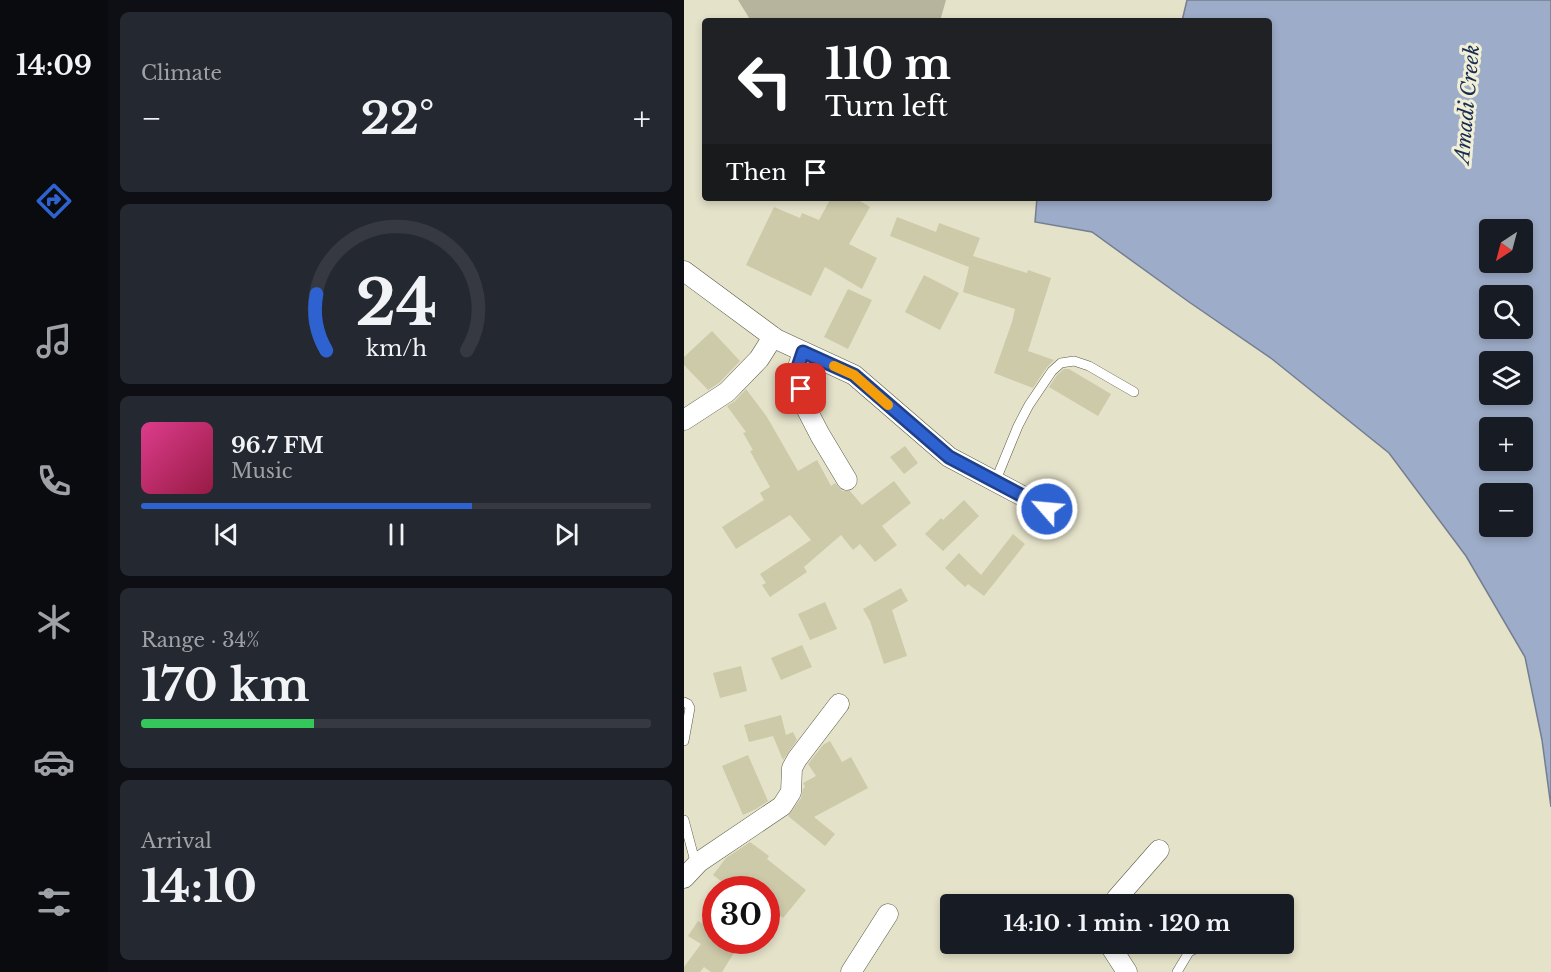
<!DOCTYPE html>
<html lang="en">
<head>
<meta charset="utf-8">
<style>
	body { margin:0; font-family:"Libre Baskerville",serif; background:#242831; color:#f1f3f6; height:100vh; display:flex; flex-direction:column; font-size:22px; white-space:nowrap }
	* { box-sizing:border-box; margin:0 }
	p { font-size:20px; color:#9ea1a6 }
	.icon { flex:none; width:33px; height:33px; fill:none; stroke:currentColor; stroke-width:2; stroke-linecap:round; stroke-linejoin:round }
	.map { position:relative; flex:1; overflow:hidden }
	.panel { display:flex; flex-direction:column; gap:12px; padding:12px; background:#0d0f14; width:576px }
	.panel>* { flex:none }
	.banner { position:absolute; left:18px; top:18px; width:570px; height:183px; border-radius:6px; box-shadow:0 3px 9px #0003; background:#202124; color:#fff; overflow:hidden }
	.needle { width:39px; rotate:216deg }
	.buttons { position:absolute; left:795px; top:219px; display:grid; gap:12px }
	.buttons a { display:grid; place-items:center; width:54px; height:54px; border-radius:6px; background:#171b24; box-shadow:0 3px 9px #0003; font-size:30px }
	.speed { position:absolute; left:18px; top:876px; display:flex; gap:12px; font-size:30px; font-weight:700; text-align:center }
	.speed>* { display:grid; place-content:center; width:78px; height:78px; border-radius:50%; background:#171b24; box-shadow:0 3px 9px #0003; line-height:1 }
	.speed .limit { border:9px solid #d22; background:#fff; color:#111 }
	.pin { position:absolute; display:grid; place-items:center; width:51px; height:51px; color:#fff; margin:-26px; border-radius:12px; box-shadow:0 3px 9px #0006 }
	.me { position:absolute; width:66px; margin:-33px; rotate:297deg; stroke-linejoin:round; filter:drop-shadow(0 0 4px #0008) }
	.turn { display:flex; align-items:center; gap:21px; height:126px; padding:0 24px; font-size:27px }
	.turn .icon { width:78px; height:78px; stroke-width:2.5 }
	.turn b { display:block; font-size:42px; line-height:51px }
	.then { display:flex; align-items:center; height:57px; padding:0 24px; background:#0003; gap:12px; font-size:22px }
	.big { font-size:45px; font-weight:700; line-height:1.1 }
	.panel .card { flex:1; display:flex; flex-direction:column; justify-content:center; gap:9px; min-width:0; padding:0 21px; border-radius:9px; background:#242831 }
	.panel .dial { align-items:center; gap:0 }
	.dial svg { height:156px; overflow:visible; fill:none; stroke:#363941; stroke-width:7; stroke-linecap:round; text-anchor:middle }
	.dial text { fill:#f1f3f6; stroke:none }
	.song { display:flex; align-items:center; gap:18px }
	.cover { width:72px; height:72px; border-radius:9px; background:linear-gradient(135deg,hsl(330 70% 55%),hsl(340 70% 35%)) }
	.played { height:6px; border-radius:3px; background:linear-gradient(90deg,#2f62d1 65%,#363941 65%) }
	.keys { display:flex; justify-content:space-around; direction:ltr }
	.heat { display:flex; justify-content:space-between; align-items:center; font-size:33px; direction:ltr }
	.charge { height:9px; border-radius:4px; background:linear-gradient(90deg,#34c759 34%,#363941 0) }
	.trip { position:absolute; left:256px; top:894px; width:354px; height:60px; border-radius:6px; background:#171b24; box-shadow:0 3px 9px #0003; font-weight:700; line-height:60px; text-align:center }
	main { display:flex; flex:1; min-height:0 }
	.menu { display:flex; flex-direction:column; width:108px; justify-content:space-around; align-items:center; background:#090b0e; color:#9ea1a6 }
	.menu .icon { width:42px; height:42px }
	.menu .active { color:#2f62d1 }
	.menu b { font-size:27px; color:#f1f3f6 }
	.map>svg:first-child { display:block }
	.green { fill:#b6b49d }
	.water { fill:#9dacc8; stroke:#747e90; stroke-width:1.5; fill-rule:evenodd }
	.building { fill:#cdcaaa }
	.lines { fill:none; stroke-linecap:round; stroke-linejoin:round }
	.service-casing { stroke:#5d5b46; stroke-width:10 }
	.minor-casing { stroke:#5d5b46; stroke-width:21 }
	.service { stroke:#fff; stroke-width:9 }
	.minor { stroke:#fff; stroke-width:20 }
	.route-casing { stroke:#1f4088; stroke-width:15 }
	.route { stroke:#2f62d1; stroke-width:10 }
	.slow { stroke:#f59e0b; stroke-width:10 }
	.labels { text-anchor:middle; stroke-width:6; stroke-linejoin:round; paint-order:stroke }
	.water-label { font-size:20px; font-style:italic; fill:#182b51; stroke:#f1efd6 }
</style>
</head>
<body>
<main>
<nav class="menu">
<b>14:09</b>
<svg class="icon active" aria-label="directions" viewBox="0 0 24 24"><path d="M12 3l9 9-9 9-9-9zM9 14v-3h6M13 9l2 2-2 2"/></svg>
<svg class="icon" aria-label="music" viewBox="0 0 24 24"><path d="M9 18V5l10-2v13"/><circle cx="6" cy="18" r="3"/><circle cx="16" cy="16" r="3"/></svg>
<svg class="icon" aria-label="phone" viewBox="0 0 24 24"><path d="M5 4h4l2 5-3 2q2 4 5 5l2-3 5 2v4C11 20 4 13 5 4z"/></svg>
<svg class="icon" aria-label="climate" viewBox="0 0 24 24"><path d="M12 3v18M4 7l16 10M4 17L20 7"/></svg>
<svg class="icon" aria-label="car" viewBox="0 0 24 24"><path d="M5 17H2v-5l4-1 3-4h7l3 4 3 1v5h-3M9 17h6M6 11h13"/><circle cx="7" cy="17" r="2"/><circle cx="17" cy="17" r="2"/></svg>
<svg class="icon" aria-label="filters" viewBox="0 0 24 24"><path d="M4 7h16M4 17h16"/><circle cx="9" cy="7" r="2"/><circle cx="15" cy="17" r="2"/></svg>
</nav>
<section class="panel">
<div class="card"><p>Climate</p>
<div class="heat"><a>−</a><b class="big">22°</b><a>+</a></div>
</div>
<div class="card dial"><svg viewBox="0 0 100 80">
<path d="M14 69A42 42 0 1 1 86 69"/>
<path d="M14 69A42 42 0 0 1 9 40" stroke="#2f62d1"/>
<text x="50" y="56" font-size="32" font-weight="700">24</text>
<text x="50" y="72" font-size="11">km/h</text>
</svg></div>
<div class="card">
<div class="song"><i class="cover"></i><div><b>96.7 FM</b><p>Music</p></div></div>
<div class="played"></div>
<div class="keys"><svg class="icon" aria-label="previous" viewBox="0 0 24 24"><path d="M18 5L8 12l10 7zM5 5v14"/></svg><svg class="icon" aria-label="pause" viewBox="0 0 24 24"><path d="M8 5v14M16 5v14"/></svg><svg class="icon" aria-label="next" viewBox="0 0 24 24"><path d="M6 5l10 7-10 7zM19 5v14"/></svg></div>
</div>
<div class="card"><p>Range · 34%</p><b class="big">170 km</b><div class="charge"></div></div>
<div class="card"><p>Arrival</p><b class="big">14:10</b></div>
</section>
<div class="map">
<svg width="867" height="972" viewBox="0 0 867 972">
	<rect width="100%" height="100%" fill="#e4e2c9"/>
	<polygon class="green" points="54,0 262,0 256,21 67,21"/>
	<path class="water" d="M 503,0 L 867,0 L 867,807 L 858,740 L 841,657 L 782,556 L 705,453 L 588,359 L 505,302 L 408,232 L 351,222 L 353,198 L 585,198 L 585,21 L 498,21 ZM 806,230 L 838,230 L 838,262 L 806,262 ZM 806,296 L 838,296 L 838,328 L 806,328 ZM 806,362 L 838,362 L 838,394 L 806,394 ZM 806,428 L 838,428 L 838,460 L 806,460 ZM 806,494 L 838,494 L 838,526 L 806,526 Z"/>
	<g class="building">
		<polygon points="147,198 171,198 186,207 165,244 193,258 178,289 141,267 127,296 62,265 90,207 116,218 118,213 135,220"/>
		<polygon points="213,217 252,232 255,223 296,238 289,256 343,273 344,270 367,278 344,351 370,360 363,367 349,388 310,373 328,322 331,309 279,292 285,267 206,236"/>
		<polygon points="240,275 275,293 256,330 221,312"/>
		<polygon points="164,289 188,300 164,349 140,337"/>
		<polygon points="28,331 56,361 35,383 24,390 0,365 0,357"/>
		<polygon points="380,369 385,369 427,394 414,416 365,387 373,375"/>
		<polygon points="62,389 83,417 114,471 133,460 147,486 151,483 158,491 166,491 178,505 210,481 227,503 198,526 213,545 191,562 176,544 169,550 157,535 120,567 123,572 86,597 78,585 82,583 76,574 127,540 106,515 52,549 38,527 80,500 76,493 86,487 66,451 69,450 59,433 62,432 43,406 51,401"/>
		<polygon points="221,446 234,463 220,474 206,457"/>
		<polygon points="280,500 295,516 259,551 241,534 257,518 259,520"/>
		<polygon points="329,534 341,544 300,596 284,584 281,587 261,568 275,553 297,575"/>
		<polygon points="217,588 224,601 208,610 223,656 200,664 186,621 179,609"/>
		<polygon points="141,602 153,629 126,640 114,614"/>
		<polygon points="118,645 128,667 97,680 87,658"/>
		<polygon points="57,666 63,691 36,698 29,673"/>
		<polygon points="97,715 102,735 109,732 113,740 99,760 89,736 65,742 60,725"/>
		<polygon points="146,741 158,762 167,757 184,788 130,817 151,834 141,846 104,816 117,798 119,789 121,787 119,783 132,776 124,764 139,745"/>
		<polygon points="64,755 84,801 72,809 59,815 38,766"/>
		<polygon points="66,842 85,856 83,859 122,890 99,918 82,905 82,890 49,890 29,875 42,858"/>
		<polygon points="14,921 27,929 32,924 32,940 58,940 38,972 27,972 20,967 16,972 0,972 0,967 17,944 4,936"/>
	</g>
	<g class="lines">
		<g class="service-casing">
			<g id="service">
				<polyline points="311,482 334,426 345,405 368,371 377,363 390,361 405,366 450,392"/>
				<polyline points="0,702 4,704 6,708 0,741"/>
				<polyline points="0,820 12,865"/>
				<polyline points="493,972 505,952 521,944"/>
			</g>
		</g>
		<g class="minor-casing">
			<g id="minor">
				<polyline points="0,271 92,339 170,375 265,457 363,509"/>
				<polyline points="119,352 112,373 121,406 136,435 163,480"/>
				<polyline points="0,420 43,392 75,359 89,337"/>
				<polyline points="0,878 15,862 98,806 107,792 108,768 113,759 155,704"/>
				<polyline points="429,904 433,898 475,850"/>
				<polyline points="425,944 443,972"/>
				<polyline points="167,972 204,914"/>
			</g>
		</g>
		<use href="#service" class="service"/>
		<use href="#minor" class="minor"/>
	</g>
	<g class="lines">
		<g class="route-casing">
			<polyline id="route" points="117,389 112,373 119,352 170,375 265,457 363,509"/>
		</g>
		<use href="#route" class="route"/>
		<polyline class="slow" points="150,366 170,375 204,405"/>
	</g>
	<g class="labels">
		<g class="water-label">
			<text transform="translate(783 104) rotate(-85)" y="7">Amadi Creek</text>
		</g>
	</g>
</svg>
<div class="buttons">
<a><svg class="needle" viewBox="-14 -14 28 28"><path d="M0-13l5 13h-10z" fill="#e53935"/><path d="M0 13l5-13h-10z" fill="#9ea1a6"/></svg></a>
<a><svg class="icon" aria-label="search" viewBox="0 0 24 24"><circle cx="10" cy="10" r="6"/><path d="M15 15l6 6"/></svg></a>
<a><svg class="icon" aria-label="layers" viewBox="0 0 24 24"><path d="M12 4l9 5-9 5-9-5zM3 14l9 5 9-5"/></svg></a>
<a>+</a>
<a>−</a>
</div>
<div class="speed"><div class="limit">30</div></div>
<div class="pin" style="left:117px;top:389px;background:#d93025"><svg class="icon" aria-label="arrive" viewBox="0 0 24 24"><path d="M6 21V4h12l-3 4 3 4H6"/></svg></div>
<svg class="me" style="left:363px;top:509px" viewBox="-20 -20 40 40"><circle r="17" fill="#2f62d1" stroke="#fff" stroke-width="3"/><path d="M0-11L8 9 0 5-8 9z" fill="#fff"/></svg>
<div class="trip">14:10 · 1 min · 120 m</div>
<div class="banner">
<div class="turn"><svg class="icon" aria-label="left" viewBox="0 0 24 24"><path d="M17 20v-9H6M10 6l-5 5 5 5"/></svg><div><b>110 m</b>Turn left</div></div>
<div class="then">Then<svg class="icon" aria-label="arrive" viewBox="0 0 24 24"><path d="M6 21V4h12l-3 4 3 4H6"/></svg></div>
</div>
</div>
</main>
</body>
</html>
